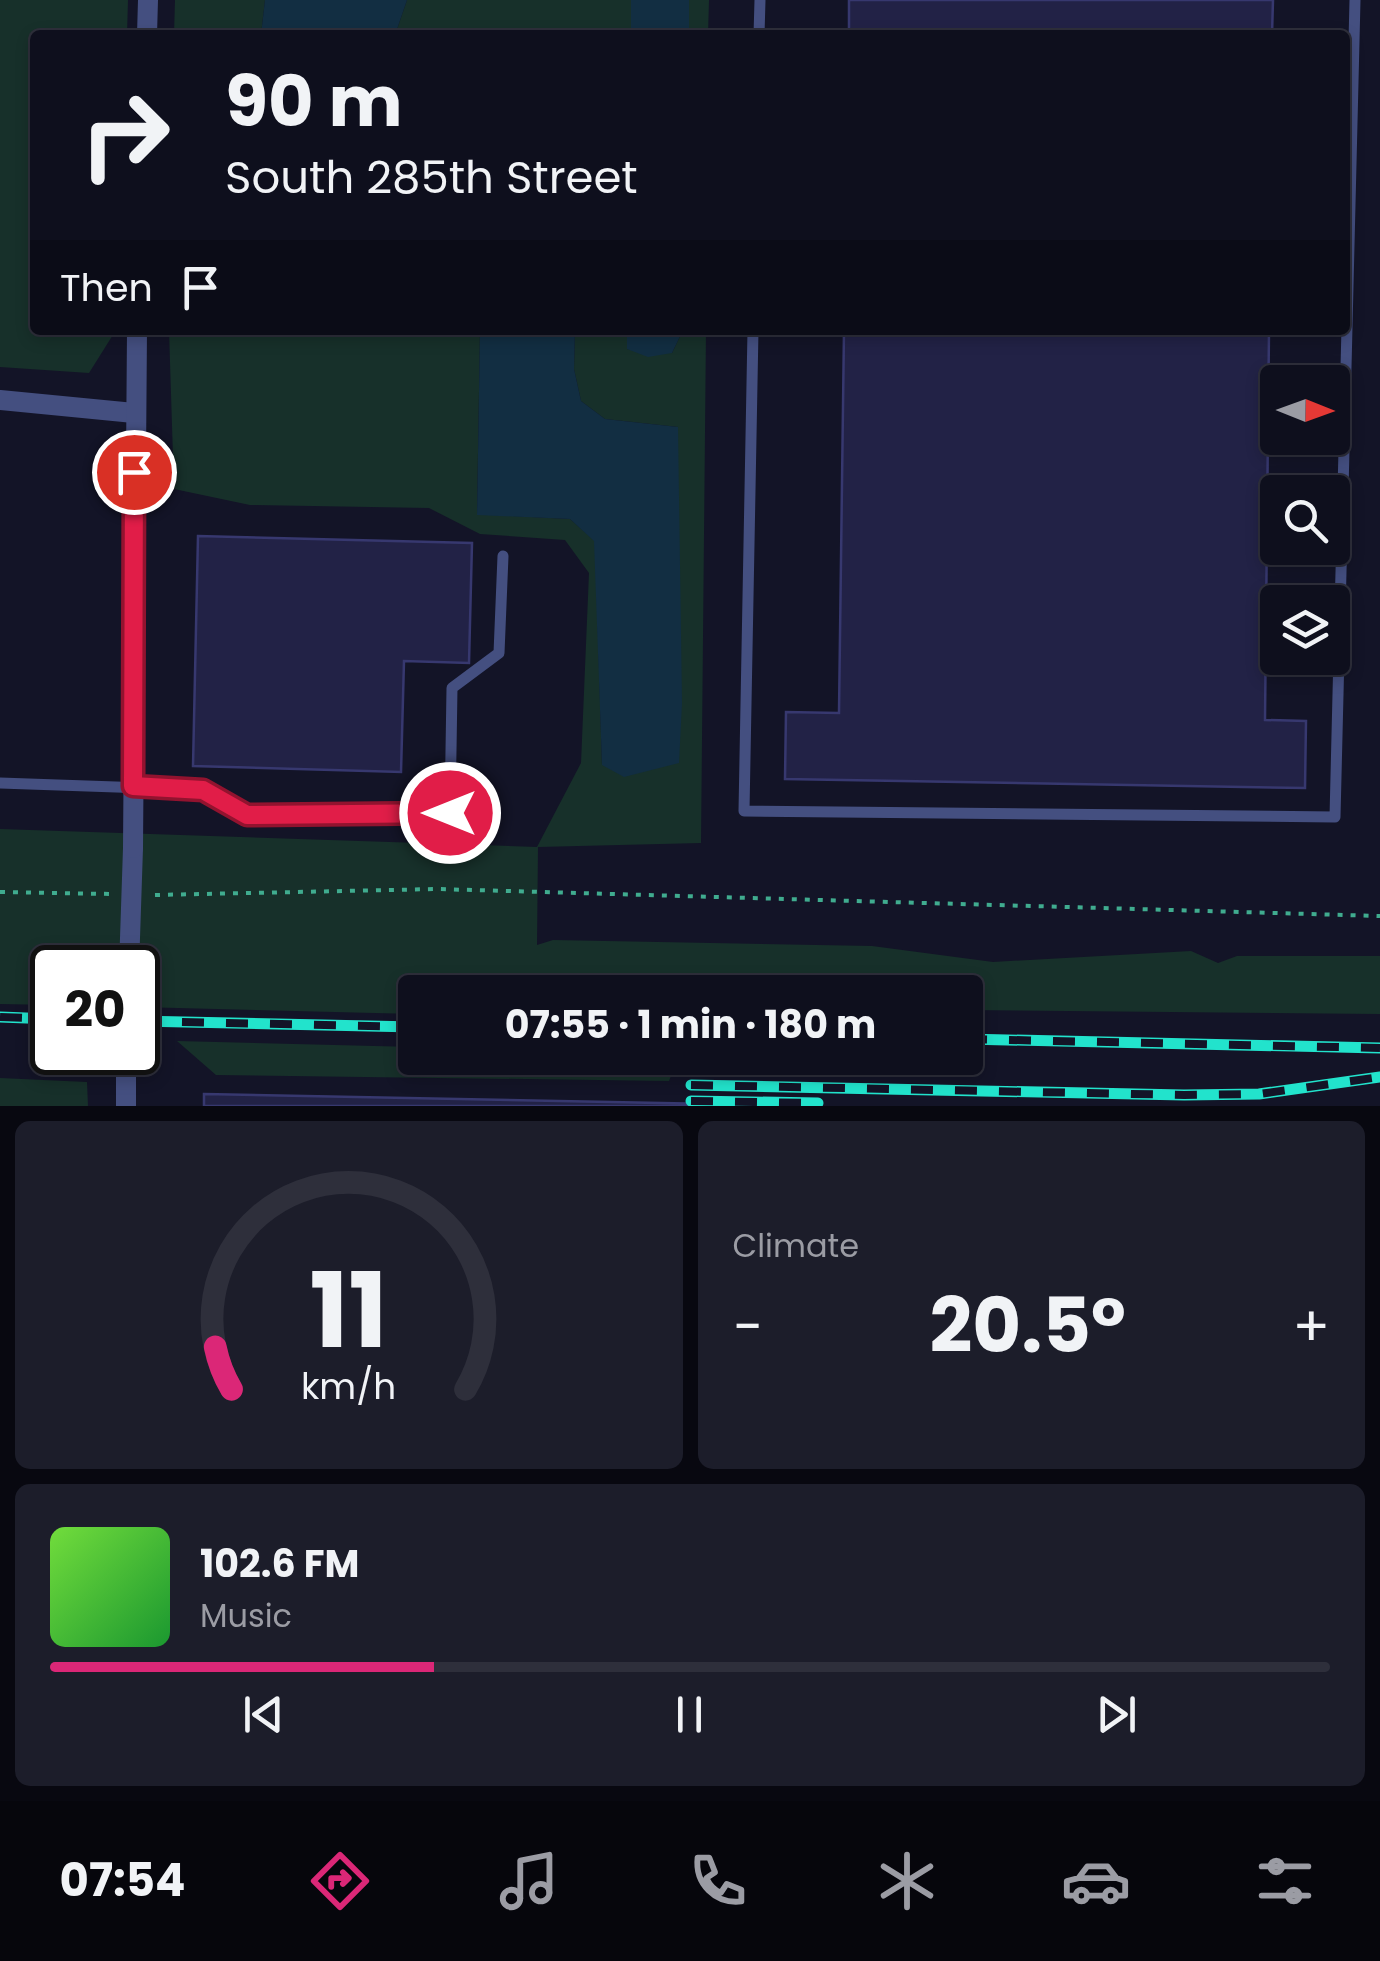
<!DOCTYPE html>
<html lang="en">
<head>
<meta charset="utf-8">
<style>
	body { margin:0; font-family:Poppins,sans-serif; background:#1c1d2a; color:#f1f3f6; height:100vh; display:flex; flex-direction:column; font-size:38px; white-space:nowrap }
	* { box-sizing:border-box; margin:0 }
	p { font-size:32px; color:#9b9ca4 }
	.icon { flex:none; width:55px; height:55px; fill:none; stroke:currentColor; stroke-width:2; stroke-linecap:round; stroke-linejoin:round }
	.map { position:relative; height:1106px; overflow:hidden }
	.sheet { display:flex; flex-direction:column; gap:15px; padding:15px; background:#080810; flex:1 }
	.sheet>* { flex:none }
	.banner { position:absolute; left:30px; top:30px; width:1320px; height:305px; border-radius:10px; box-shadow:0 5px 15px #0003,0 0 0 2px #2e2f3b; background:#0e0f1d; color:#f1f3f6; overflow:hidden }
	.needle { width:65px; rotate:91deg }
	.buttons { position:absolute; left:1260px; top:365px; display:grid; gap:20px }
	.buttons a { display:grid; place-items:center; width:90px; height:90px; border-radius:10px; background:#0e0f1d; box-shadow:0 5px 15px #0003,0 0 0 2px #2e2f3b; font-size:50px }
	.speed { position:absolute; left:30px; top:945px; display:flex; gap:20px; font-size:50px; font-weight:700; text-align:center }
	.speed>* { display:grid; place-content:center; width:130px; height:130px; border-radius:50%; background:#0e0f1d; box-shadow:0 5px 15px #0003,0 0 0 2px #2e2f3b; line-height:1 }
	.speed .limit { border:5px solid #111; border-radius:15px; background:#fff; color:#111 }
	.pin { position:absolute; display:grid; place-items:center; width:85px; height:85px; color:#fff; margin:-42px; border:5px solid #fff; border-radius:50%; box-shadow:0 2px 10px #0007 }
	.me { position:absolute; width:110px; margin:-55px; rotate:270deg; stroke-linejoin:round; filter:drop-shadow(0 0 8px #0008) }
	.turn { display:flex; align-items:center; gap:35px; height:210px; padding:0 30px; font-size:45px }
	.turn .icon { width:130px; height:130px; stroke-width:2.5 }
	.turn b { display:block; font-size:70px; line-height:85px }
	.then { display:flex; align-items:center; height:95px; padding:0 30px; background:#0003; gap:20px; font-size:38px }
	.big { font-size:75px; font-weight:700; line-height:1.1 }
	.sheet .tile { flex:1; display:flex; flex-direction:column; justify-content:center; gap:15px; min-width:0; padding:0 35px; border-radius:15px; background:#1c1d2a }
	.sheet .dial { align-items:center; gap:0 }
	.dial svg { height:260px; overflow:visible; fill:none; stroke:#2e2f3b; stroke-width:7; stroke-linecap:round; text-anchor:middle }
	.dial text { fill:#f1f3f6; stroke:none }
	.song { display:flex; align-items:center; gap:30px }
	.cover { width:120px; height:120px; border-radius:15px; background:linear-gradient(135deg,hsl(100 70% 55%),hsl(130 70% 35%)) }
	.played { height:10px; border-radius:5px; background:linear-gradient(90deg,#db2777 30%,#2e2f3b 30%) }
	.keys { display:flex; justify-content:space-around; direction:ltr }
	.heat { display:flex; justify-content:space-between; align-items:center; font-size:55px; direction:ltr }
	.sheet .tiles { flex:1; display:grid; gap:15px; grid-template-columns:1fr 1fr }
	.tile:last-child { grid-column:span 2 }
	.trip { position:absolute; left:398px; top:975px; width:585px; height:100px; border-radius:10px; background:#0e0f1d; box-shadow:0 5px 15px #0003,0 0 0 2px #2e2f3b; font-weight:700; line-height:100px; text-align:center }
	.dock { display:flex; height:160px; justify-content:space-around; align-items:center; background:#06060c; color:#9b9ca4 }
	.dock .icon { width:70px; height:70px }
	.dock .on { color:#db2777 }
	.dock b { font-size:45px; color:#f1f3f6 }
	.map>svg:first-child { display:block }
	.green { fill:#17302a }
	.water { fill:#122e42 }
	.building { fill:#222246; stroke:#37386f; stroke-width:2.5 }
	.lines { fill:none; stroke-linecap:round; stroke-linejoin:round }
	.path { stroke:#40ac8f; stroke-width:4; stroke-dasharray:5 8; stroke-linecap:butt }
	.service { stroke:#444f80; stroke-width:11 }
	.minor { stroke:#444f80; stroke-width:20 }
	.tertiary { stroke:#444f80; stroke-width:20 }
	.rail-casing { stroke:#22e3cc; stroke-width:11 }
	.rail { stroke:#131427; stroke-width:8; stroke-dasharray:22; stroke-linecap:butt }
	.route-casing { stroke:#92132f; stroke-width:25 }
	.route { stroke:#e11d48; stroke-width:18 }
</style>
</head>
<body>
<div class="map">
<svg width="1380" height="1106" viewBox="0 0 1380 1106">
	<rect width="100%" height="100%" fill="#131427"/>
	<g class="green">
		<polygon points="0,0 128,0 127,35 35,35 35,330 116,330 89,373 0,367"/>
		<polygon points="175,0 265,0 261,35 174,35"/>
		<polygon points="407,0 631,0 631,35 395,35"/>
		<polygon points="689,0 709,0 708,35 689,35"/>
		<polygon points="169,330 480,330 477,514 570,519 595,541 602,765 678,427 605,419 581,401 574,369 575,330 627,330 627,349 672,353 683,330 706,330 701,843 538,847 537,945 553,940 872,946 993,962 1191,951 1218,963 1237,956 1380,956 1380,1014 965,1010 965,992 698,992 607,980 538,992 415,992 415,1014 138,1007 138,968 52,968 52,1005 0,1004 0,829 537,847 581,763 589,573 565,540 480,534 429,508 250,505 174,489"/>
		<polygon points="177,1041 415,1047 415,1058 678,1058 669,1081 216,1075"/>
		<polygon points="0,1078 87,1082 88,1106 0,1106"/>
	</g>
	<g class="water">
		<polygon points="265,0 407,0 395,35 261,35"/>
		<rect x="631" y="0" width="58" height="35"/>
		<polygon points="480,330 575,330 574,369 581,401 605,419 678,427 682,703 679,763 624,777 602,765 594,541 570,519 477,515"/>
		<polygon points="627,330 683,330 672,353 648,357 627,349"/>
	</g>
	<g class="building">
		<polygon points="849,0 1273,0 1272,35 849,35"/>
		<polygon points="844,330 1269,330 1265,720 1306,721 1305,788 785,779 786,712 839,713"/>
		<polygon points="198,536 472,543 469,663 404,661 401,772 193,766"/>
		<polygon points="204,1094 809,1106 204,1106"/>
	</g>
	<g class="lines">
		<g class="path">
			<polyline points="0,892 111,894"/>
			<polyline points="155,895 437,889 1380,916"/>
		</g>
		<g class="service">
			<polyline points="759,35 760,0"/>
			<polyline points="753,330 744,811 1335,817 1355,0"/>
			<polyline points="0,783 203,790 247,815 450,813 452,688 499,653 503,556"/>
		</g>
		<g class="minor">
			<polyline points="0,400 134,413"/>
			<polyline points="129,968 133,848"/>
			<polyline points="126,1106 126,1052"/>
		</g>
		<g class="tertiary">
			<polyline points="147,35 148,0"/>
			<polyline points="133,848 137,330"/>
		</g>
		<g class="rail-casing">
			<g id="rail">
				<polyline points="0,1017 52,1019"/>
				<polyline points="138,1021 415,1027"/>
				<polyline points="965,1039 1380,1048"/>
				<polyline points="691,1085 1184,1095 1259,1094 1380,1077"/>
				<polyline points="691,1101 818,1103"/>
			</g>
		</g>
		<use href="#rail" class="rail"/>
	</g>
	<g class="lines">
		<g class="route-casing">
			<polyline id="route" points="134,472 133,786 203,790 247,815 450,813"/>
		</g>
		<use href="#route" class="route"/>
	</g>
</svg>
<div class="buttons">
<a><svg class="needle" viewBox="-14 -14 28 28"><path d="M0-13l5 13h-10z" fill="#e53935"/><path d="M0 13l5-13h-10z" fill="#9b9ca4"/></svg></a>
<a><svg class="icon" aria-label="search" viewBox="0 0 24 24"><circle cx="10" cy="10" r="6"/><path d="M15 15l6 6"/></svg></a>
<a><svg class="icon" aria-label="layers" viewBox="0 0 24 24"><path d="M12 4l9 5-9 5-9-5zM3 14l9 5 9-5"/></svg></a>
</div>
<div class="speed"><div class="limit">20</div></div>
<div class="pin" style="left:134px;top:472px;background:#d93025"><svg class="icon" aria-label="arrive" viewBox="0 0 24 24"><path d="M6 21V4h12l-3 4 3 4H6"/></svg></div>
<svg class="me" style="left:450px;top:813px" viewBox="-20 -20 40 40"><circle r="17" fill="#e11d48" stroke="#fff" stroke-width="3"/><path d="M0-11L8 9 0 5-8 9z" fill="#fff"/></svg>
<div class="trip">07:55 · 1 min · 180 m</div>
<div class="banner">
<div class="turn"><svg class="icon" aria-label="right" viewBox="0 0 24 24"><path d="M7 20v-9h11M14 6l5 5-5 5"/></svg><div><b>90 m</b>South 285th Street</div></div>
<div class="then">Then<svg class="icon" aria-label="arrive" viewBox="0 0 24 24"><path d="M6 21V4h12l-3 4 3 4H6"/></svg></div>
</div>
</div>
<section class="sheet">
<div class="tiles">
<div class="tile dial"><svg viewBox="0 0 100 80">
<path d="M14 69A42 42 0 1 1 86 69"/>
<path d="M14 69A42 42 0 0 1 9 56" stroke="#db2777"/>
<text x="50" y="56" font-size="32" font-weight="700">11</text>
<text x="50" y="72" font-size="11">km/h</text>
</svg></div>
<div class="tile"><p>Climate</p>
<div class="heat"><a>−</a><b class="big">20.5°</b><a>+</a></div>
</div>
<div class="tile">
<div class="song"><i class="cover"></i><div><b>102.6 FM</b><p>Music</p></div></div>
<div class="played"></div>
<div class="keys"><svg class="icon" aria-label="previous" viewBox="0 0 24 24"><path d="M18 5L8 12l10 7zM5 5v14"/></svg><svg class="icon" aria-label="pause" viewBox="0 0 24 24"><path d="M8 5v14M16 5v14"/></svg><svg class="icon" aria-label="next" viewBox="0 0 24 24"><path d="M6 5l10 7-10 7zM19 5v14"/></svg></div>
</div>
</div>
</section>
<nav class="dock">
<b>07:54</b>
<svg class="icon on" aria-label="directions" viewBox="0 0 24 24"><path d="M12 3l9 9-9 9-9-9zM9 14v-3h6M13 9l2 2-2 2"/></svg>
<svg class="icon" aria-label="music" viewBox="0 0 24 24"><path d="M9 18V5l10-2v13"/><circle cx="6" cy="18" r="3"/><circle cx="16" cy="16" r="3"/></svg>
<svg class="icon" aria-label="phone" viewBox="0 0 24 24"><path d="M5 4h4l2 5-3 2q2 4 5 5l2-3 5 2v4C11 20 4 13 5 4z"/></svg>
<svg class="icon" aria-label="climate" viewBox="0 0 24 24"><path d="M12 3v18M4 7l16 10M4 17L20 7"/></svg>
<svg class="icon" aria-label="car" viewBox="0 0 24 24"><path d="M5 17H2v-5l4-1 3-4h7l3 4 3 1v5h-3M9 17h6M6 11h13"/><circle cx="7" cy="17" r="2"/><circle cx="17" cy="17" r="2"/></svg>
<svg class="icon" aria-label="filters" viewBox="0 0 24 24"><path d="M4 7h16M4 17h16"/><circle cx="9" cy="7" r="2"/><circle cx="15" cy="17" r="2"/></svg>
</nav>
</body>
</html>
